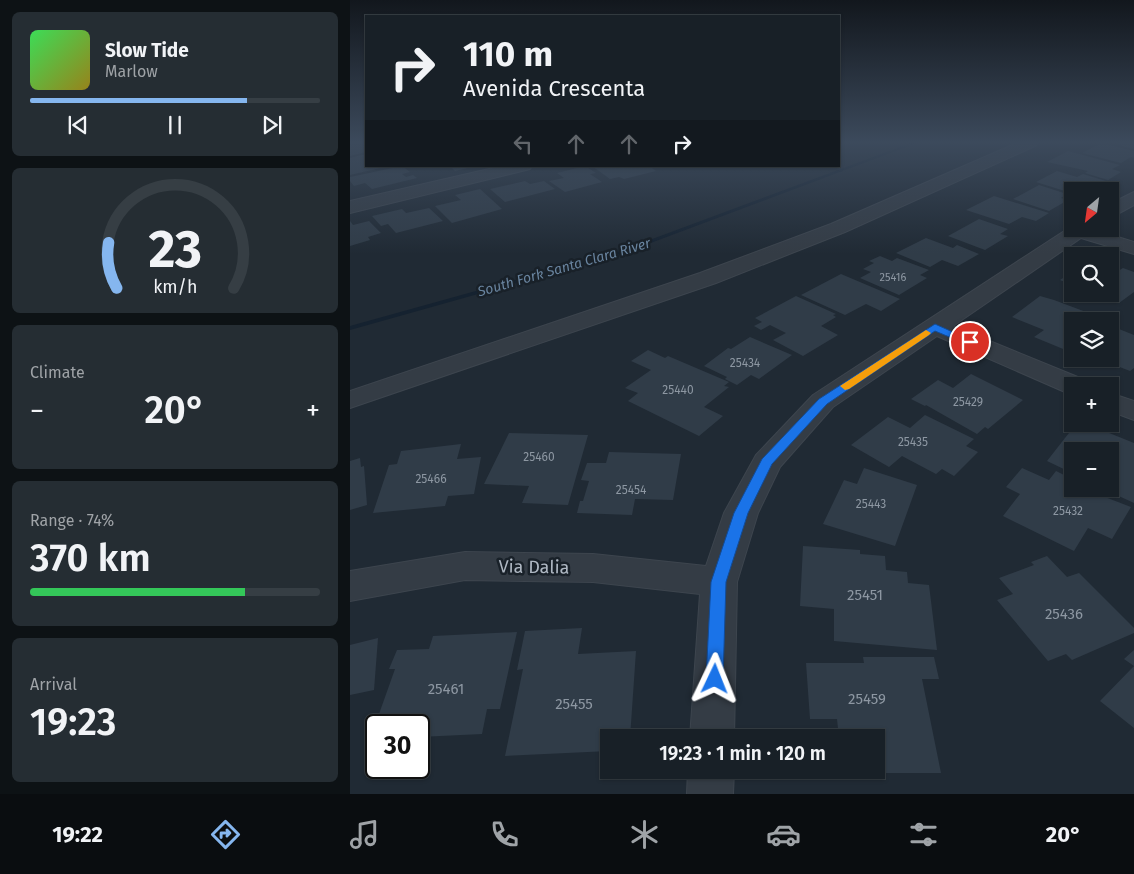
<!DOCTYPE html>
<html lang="en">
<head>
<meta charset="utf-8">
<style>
	body { margin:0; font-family:"Fira Sans",sans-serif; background:#252d33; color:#f1f3f6; height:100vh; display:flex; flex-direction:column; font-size:19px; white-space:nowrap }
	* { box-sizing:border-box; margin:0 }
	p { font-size:16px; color:#9fa3a7 }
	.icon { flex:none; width:28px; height:28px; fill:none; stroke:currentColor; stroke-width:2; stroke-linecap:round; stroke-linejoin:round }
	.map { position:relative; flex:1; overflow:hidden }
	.side { display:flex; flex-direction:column; gap:12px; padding:12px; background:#0d1215; width:350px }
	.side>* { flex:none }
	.hud { position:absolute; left:15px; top:15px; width:475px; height:152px; border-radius:0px; box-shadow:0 1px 4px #0004,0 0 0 1px #363e44; background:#182027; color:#f1f3f6; overflow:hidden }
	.needle { width:32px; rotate:209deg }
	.tools { position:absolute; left:714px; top:182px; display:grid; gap:10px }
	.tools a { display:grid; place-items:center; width:55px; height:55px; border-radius:0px; background:#182027; box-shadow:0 1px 4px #0004,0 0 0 1px #363e44; font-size:25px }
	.speed { position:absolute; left:15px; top:714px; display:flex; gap:10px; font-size:25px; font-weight:700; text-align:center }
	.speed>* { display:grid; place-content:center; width:65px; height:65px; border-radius:50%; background:#182027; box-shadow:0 1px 4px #0004,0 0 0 1px #363e44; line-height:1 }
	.speed .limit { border:2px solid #111; border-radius:8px; background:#fff; color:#111 }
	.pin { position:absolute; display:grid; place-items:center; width:42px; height:42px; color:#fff; margin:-21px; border:2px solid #fff; border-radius:50%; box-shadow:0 1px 5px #0007 }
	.me { position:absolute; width:55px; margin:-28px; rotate:2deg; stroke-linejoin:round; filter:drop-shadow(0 0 4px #0008) }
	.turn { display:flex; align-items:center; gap:18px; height:105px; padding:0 15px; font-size:22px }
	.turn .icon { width:65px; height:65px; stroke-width:2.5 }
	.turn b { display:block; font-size:35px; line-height:42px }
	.lanes { display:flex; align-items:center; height:48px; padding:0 15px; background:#0003; justify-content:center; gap:25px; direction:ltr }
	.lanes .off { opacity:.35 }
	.big { font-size:38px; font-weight:600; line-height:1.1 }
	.side .tile { flex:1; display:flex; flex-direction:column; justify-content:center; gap:8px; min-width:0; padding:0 18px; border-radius:8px; background:#252d33 }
	.side .dial { align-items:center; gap:0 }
	.dial svg { height:130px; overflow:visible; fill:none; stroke:#363e44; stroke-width:7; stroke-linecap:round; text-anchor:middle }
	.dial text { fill:#f1f3f6; stroke:none }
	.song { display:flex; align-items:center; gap:15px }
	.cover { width:60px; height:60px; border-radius:8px; background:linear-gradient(135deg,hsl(130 70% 55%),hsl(50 70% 35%)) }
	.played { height:5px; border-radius:2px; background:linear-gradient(90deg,#85b6ef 75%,#363e44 75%) }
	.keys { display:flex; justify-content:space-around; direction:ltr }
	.heat { display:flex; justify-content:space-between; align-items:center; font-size:28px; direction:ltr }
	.charge { height:8px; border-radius:4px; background:linear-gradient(90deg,#34c759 74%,#363e44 0) }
	.trip { position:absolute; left:250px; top:729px; width:285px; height:50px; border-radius:0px; background:#182027; box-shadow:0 1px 4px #0004,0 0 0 1px #363e44; font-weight:600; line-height:50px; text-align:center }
	.tabs { display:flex; height:80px; justify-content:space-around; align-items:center; background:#0a0d10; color:#9fa3a7 }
	.tabs .icon { width:35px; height:35px }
	.tabs .current { color:#85b6ef }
	.tabs b { font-size:22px; color:#f1f3f6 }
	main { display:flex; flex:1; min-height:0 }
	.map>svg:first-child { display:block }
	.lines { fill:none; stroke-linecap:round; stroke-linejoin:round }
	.stream { fill:#152230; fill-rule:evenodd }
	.building { fill:#303c48 }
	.minor-casing { stroke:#3d454e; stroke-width:2 }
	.minor { fill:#343c45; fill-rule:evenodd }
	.route { fill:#1a73e8; stroke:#114b97 }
	.slow { fill:#f59e0b }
	.labels { text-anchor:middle; stroke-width:5; stroke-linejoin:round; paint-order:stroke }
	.far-number-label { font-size:11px; fill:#8d97a2 }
	.number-label { font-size:12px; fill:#8d97a2 }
	.far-water-label { font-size:14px; font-style:italic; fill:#69849f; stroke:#192129 }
	.near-number-label { font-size:15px; fill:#8d97a2 }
	.near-street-label { font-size:18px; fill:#aeb7c2; stroke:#192129 }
</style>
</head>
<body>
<main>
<section class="side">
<div class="tile">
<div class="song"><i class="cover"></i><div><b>Slow Tide</b><p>Marlow</p></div></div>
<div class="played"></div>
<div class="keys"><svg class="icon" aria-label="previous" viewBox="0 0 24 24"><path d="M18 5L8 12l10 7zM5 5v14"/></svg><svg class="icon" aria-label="pause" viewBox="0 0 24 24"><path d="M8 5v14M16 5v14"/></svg><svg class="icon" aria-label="next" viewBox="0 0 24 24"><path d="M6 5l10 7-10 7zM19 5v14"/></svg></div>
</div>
<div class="tile dial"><svg viewBox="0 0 100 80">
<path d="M14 69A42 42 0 1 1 86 69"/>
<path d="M14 69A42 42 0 0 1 9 41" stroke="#85b6ef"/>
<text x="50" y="56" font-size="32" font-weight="700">23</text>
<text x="50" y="72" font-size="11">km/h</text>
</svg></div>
<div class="tile"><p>Climate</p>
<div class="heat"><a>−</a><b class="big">20°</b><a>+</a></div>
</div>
<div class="tile"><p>Range · 74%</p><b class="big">370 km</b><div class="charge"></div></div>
<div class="tile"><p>Arrival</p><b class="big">19:23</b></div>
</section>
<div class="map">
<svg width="784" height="794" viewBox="0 0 784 794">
	<rect width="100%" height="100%" fill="#202a34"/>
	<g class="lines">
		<polygon class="stream" points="561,143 567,143 274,253 0,330 0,326 270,251"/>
	</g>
	<g class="building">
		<polygon points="0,143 16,143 16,152 0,156"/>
		<polygon points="751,143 784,151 784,158 781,157 771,163 732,153"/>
		<polygon points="768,143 784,143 784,149 768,145"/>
		<polygon points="718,151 770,165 762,169 771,172 758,180 735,173 738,171 697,162"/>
		<polygon points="11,155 16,155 16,166 35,167 0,175 0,158"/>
		<polygon points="52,166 60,172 52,174 56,177 63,175 67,178 22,189 15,183 4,186 0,181 0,177"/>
		<polygon points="100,166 122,166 122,167 105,171"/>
		<polygon points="235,166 246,173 240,174 252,182 215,192 199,181 214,178 207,173"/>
		<polygon points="242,166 299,166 306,171 274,179 269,177 260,179"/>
		<polygon points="707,171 727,177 733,174 759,182 742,191 726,187 718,192 686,182"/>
		<polygon points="175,181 180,184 194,181 205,189 155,202 140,189"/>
		<polygon points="689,185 717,194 711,198 718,200 699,211 663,199"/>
		<polygon points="130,189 152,209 102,223 85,206 111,200 105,195"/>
		<polygon points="644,196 699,213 686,221 672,217 659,224 616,210"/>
		<polygon points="79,208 93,221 46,233 38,224 31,226 22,216 52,209 56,213"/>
		<polygon points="629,219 658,229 650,234 658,236 635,250 598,236"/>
		<polygon points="0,221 3,225 19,221 31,233 18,237 20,240 0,246"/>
		<polygon points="576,238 603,248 607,245 629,254 608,266 592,260 580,267 546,253"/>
		<polygon points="530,256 542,261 547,258 579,270 570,275 577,278 549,295 510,278 521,272 513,269 524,263 519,261"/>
		<polygon points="773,268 784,272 784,292 769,303 745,294 760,294 760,272 765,273"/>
		<polygon points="722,272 722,285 710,280"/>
		<polygon points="491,274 550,299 531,311 516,304 495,315 451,295"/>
		<polygon points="446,296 486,314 483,315 486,317 471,326 488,335 453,356 423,340 436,333 420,325 411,330 404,326 412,322 405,318"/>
		<polygon points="690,296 704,300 752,318 749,321 722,321 722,347 718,351 684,337 694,330 662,317"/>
		<polygon points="769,329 784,335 784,368 780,371 749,359 760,359 760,333 763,334"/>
		<polygon points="400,337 442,355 409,379 401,375 387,385 375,379 377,377 354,366 378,348 381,349"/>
		<polygon points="298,350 315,358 318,356 379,382 374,386 379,387 354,407 373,416 349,436 278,401 288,393 275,388 301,370 281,361"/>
		<polygon points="621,374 673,400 638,429 635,427 627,434 576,405 575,406 561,399 588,380 603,388"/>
		<polygon points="575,415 624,439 616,446 628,452 604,476 592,469 586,474 552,456 539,467 501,445 538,417 560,428"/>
		<polygon points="726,424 737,424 784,443 784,503 760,492 760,451 722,451 722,473 697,461"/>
		<polygon points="159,433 238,435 218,505 172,503 179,486 134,484"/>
		<polygon points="111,444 107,459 131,457 124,494 98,496 95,506 23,513 39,465 47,464 51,451"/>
		<polygon points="259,452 331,454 323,500 285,499 282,515 227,513 230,501 233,501 239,481 231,480 237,463 256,463"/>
		<polygon points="10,458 11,467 14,466 17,505 0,510 0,461"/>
		<polygon points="514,468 567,485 545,546 473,524 494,480 507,484"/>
		<polygon points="672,468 699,480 706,471 722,479 722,489 734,489 781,507 762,539 738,528 724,551 653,516 670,494 656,487"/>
		<polygon points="453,546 510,550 510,554 535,556 536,570 557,572 558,583 579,585 587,650 484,641 484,609 450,606"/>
		<polygon points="697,556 717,577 729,573 784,628 784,633 722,660 716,654 698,661 647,600 663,594 649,578 684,565 681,562"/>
		<polygon points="232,628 228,654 286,651 280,738 259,738 259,751 155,756 173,669 167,670 175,631"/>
		<polygon points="167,632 150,709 137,709 132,734 69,737 69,725 53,725 57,713 29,714 45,669 39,669 47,650 79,649 83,636"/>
		<polygon points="28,638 24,690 0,695 0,645"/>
		<polygon points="784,650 784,728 750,701 784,666 774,659"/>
		<polygon points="513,657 584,657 589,679 572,679 591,773 492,773 492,770 526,770 526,738 489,738 487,719 460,719 456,663 514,663"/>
	</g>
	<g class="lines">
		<g class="minor-casing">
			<g id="minor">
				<polygon points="667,143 688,143 685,146 495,232 366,283 0,408 0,391 350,273 481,224"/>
				<polygon points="152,166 182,166 180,169 0,213 0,201"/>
				<polygon points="784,192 784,205 760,218 760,204"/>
				<polygon points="722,226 722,229 742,229 784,242 784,254 731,238 603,326 735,380 738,386 722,386 722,393 715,392 587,336 483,407 430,467 408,513 387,582 384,738 340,738 350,594 243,582 115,580 0,601 0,571 115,552 243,554 356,566 374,513 406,455 463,395"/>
				<polygon points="760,393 784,401 784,420 760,411"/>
				<polygon points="338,770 384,770 383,794 337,794"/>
			</g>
		</g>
		<use href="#minor" class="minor"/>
	</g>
	<linearGradient id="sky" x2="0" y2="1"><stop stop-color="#12171d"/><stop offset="0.56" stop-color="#3c4a5c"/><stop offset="1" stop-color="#3c4a5c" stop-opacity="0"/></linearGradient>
	<rect width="784" height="254" fill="url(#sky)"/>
	<polygon class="route" points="585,324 625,342 623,344 616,344 585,331 477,404 422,464 398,513 376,582 373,679 371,684 365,687 359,684 356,679 361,582 384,513 412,459 469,399"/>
	<polygon class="slow" points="576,330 581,333 579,335 499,389 495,390 490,386"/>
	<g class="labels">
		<g class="far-number-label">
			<text x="543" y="281">25416</text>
		</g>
		<g class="number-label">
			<text x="395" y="367">25434</text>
			<text x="328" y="394">25440</text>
			<text x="618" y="406">25429</text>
			<text x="563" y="446">25435</text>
			<text x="189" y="461">25460</text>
			<text x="81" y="483">25466</text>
			<text x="281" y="494">25454</text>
			<text x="521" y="508">25443</text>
			<text x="718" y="515">25432</text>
		</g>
		<g class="far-water-label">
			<text transform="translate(214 267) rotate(-16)" y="5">South Fork Santa Clara River</text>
		</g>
		<g class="near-number-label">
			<text x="515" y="600">25451</text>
			<text x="714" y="619">25436</text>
			<text x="96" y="694">25461</text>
			<text x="517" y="704">25459</text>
			<text x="224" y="709">25455</text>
		</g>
		<g class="near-street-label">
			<text transform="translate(184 567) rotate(1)" y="6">Via Dalia</text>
		</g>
	</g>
</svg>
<div class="tools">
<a><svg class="needle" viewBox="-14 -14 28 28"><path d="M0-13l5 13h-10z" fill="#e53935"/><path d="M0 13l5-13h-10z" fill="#9fa3a7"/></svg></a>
<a><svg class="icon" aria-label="search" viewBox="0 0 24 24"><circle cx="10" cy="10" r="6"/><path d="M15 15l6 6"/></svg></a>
<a><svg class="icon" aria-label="layers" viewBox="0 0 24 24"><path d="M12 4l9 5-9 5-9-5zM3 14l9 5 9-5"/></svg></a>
<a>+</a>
<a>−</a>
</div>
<div class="speed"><div class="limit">30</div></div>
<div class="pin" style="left:620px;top:342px;background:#d93025"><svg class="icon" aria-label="arrive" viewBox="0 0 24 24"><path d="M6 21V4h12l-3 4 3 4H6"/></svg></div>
<svg class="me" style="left:365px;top:679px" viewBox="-20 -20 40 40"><path d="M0-17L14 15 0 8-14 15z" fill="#1a73e8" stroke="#fff" stroke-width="4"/></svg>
<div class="trip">19:23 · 1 min · 120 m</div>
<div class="hud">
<div class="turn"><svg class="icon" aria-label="right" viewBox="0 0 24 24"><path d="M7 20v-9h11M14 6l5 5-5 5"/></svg><div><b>110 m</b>Avenida Crescenta</div></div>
<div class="lanes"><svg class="icon off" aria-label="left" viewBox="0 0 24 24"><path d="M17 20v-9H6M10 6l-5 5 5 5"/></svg><svg class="icon off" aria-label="ahead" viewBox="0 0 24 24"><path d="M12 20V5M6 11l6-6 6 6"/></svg><svg class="icon off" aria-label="ahead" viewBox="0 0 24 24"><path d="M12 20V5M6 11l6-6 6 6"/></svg><svg class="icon" aria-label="right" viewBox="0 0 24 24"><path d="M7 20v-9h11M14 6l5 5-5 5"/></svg></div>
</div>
</div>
</main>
<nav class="tabs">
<b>19:22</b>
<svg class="icon current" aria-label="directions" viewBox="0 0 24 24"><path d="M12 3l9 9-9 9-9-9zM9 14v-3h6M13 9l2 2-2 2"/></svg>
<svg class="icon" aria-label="music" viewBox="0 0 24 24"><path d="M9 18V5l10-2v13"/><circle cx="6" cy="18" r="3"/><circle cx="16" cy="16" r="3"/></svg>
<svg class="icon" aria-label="phone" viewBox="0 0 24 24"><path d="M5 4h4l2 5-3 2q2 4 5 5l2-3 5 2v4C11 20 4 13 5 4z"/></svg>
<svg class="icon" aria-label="climate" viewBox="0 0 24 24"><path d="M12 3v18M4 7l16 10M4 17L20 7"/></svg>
<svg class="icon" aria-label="car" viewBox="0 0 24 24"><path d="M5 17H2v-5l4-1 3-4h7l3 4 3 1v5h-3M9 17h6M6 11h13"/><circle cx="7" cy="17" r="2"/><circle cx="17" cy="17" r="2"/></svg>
<svg class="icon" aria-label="filters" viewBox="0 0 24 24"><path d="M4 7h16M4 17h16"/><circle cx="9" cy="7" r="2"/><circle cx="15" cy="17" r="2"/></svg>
<b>20°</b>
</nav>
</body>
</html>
